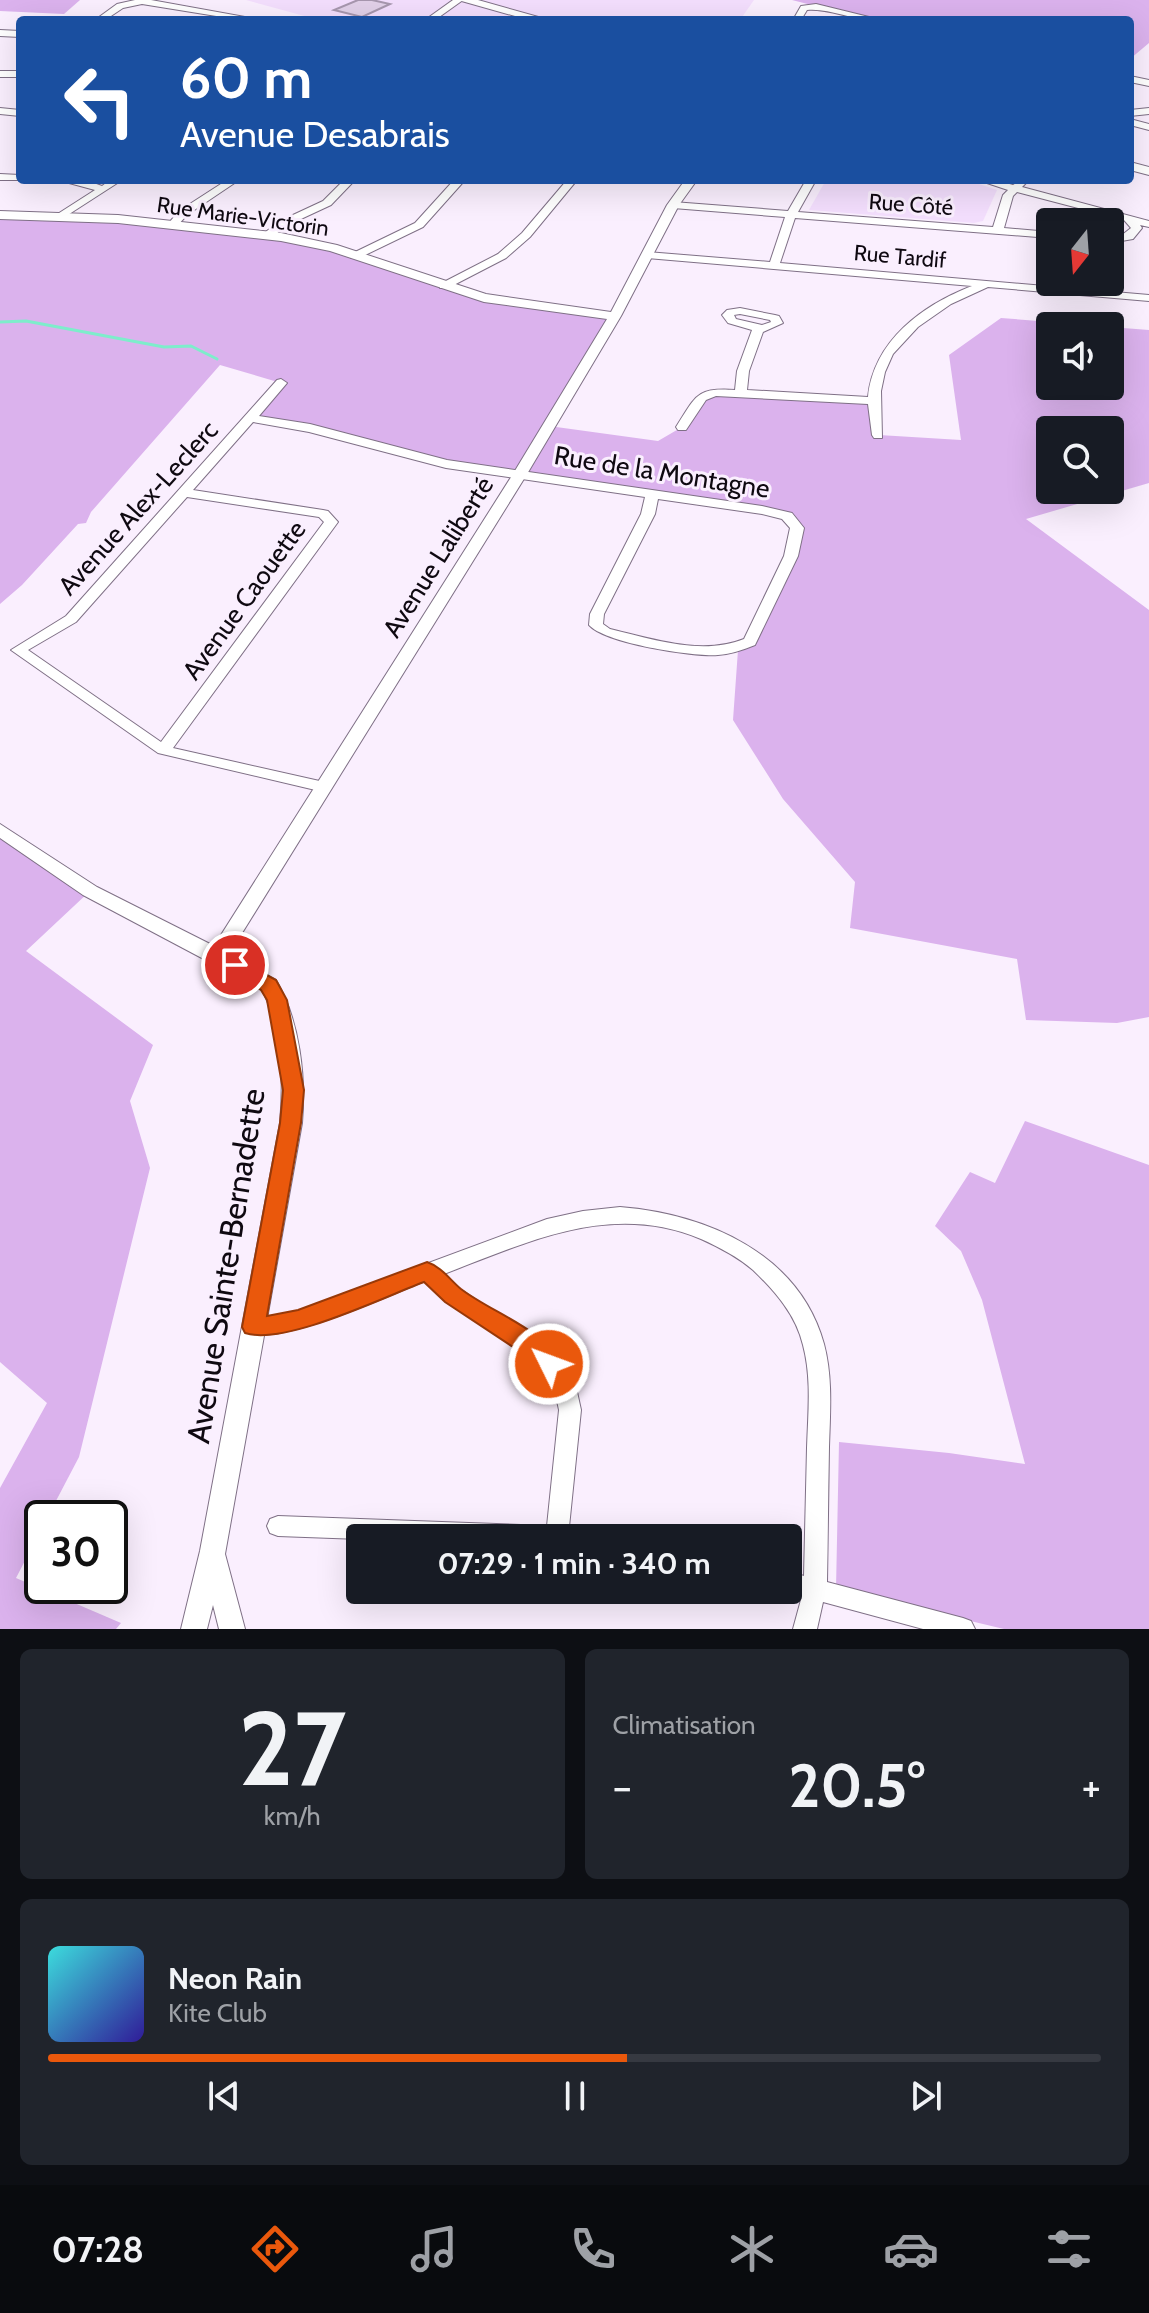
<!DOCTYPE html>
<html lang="fr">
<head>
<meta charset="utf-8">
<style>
	body { margin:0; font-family:Cabin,sans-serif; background:#20242c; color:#f1f3f6; height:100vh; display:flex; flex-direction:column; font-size:30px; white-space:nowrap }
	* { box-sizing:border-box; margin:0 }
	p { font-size:26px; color:#9ea1a6 }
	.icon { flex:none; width:44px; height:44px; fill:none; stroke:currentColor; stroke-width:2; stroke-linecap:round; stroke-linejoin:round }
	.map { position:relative; height:1629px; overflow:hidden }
	.sheet { display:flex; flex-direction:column; gap:20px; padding:20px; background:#0d0f14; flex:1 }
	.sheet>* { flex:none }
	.hud { position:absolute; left:16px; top:16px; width:1118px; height:168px; border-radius:8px; box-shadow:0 8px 32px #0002; background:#1a4fa0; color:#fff; overflow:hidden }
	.needle { width:52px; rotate:197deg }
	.tools { position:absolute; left:1036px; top:208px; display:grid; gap:16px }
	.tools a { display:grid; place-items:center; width:88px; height:88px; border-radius:8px; background:#171b24; box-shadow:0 8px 32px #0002; font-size:40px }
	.speed { position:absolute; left:24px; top:1500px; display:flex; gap:16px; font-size:40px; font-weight:700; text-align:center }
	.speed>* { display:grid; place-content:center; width:104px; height:104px; border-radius:50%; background:#171b24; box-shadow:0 8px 32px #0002; line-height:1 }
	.speed .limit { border:4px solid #111; border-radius:12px; background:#fff; color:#111 }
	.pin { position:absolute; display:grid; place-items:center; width:68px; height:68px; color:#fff; margin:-34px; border:4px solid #fff; border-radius:50%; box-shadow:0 2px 8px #0007 }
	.me { position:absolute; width:88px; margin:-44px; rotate:312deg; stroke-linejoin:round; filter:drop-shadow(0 0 6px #0008) }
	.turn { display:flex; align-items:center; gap:28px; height:168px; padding:0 32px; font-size:36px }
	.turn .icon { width:104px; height:104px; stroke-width:2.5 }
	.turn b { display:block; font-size:56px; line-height:68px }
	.big { font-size:60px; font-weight:800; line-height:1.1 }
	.sheet .widget { flex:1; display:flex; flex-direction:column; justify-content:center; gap:12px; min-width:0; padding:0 28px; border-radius:12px; background:#20242c }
	.sheet .dial { align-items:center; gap:0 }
	.dial b { font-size:104px; line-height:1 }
	.song { display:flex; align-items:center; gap:24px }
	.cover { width:96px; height:96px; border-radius:12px; background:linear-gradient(135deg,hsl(180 70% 55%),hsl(250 70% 35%)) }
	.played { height:8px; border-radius:4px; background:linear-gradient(90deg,#ea580c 55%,#363941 55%) }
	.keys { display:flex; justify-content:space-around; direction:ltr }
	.heat { display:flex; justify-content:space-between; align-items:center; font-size:44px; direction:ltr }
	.sheet .tiles { flex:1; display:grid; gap:20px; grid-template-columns:1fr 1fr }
	.widget:last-child { grid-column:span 2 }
	.trip { position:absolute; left:346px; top:1524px; width:456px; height:80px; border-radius:8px; background:#171b24; box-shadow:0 8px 32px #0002; font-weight:800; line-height:80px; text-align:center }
	.dock { display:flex; height:128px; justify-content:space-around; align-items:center; background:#090b0e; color:#9ea1a6 }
	.dock .icon { width:56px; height:56px }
	.dock .active { color:#ea580c }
	.dock b { font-size:36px; color:#f1f3f6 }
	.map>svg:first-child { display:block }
	.built { fill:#f3defd }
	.green { fill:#dbb2ed; fill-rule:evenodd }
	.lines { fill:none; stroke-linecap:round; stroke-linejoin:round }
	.stream { stroke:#7eedcb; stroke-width:3 }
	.building { fill:#e1d0e8; stroke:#a797ae; stroke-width:2 }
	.minor-casing { stroke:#7f7086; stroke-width:2 }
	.tertiary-casing { stroke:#7f7086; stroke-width:2 }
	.secondary-casing { stroke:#7f7086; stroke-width:2 }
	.minor { fill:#fff; fill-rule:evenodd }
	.tertiary { fill:#fff; fill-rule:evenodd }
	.secondary { fill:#fff; fill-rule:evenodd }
	.route { fill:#ea580c; stroke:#983908; stroke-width:2 }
	.labels { text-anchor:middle; stroke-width:6; stroke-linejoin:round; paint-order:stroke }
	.far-street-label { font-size:22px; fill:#0f0911; stroke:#faeffe }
	.street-label { font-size:26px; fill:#0f0911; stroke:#faeffe }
	.near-street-label { font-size:32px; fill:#0f0911; stroke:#faeffe }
</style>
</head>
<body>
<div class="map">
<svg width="1149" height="1629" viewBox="0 0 1149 1629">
	<rect width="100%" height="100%" fill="#faeffe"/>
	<g class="built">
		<polygon points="246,0 754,0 740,20 319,20"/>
		<polygon points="826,180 967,180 997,190 983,221 974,223 809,210"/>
	</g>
	<g class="green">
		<polygon points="0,0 80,0 64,14 0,11"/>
		<polygon points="792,0 1149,0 1149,43 1130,59 1130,20 870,20"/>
		<path d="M 0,215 L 91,217 L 249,233 L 333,248 L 484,298 L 615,316 L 549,426 L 658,441 L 682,427 L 702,397 L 714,392 L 874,401 L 879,435 L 961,440 L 949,355 L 1001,318 L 1101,326 L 1050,326 L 1050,386 L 1110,386 L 1110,327 L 1149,330 L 1149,483 L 1026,519 L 1149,610 L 1149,1017 L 1117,1023 L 1026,1020 L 1017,959 L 850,928 L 855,882 L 783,799 L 733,720 L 738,650 L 797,537 L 787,516 L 446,464 L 251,418 L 281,383 L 220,365 L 91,512 L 86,523 L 78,524 L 22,585 L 0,604 ZM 1050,430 L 1110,430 L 1110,490 L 1050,490 Z"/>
		<polygon points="0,830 90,891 26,951 153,1045 130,1101 150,1168 79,1457 47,1518 42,1518 42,1528 16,1578 121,1623 116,1629 0,1629 0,1488 47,1403 0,1362"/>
		<polygon points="1025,1121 1149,1165 1149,1629 1004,1629 836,1589 839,1442 949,1453 1025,1464 982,1300 961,1251 935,1226 970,1172 995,1183"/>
	</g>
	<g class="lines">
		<polyline class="stream" points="0,322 26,321 164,347 191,346 217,359"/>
	</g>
	<polygon class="building" points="358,0 372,0 390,4 362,17 334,10"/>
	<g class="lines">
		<g class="minor-casing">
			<g id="minor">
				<polygon points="135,0 151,0 261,20 241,20 142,4 123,8 105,20 95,20 117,4"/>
				<polygon points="453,0 463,0 435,20 425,20"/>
				<path d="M 816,4 L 873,18 L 874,20 C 851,20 829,8 807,10 L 801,20 L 793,20 L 801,6 Z"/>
				<polygon points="0,30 20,31 20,37 0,36"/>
				<rect x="0" y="71" width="20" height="6"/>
				<polygon points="1130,76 1149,80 1149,86 1130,82"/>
				<polygon points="0,108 20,110 20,116 0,114"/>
				<polygon points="1149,108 1149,114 1130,116 1130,110"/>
				<polygon points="1130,119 1149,124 1149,130 1130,125"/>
				<polygon points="0,174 20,175 20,180 24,180 0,180"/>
				<polygon points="58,180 85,180 102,186 110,180 122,180 60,220 56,219 56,215 95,190"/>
				<polygon points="227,180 239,180 187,215 177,226 169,226 168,224 179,211"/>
				<polygon points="344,180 355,180 331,205 288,225 271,238 263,238 263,234 280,221 323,201"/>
				<polygon points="454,180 465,180 423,227 359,258 351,258 351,254 415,223"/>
				<polygon points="567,180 577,180 530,237 506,258 448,288 440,288 440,284 498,254 522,233"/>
				<path d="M 806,180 L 816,180 L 798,212 L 993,227 L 1003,195 L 1008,190 L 978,180 L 995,180 L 1013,185 L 1021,180 L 1026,183 L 1022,187 L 1149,221 L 1149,227 L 1140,225 L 1142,228 L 1133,239 L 1110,243 L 1110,237 L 1122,235 L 1131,228 L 1124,220 L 1017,192 L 1013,196 L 1004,228 L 1050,232 L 1050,238 L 795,218 L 780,263 L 1149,295 L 1149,301 L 988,287 L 951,304 L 918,327 L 893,354 L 885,372 L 881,391 L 882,438 L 874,438 L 872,435 L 868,404 L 716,396 L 706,400 L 686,430 L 678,430 L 676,427 C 696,396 696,387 735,390 L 737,371 L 752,330 L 728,323 L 722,315 L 727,310 L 740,308 L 775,315 L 779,316 L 783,323 L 763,332 L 749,371 L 747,390 L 868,397 C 874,340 923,305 972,286 L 647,258 L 642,255 L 647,252 L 770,262 L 785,217 L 673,208 L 668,205 L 673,202 L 788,211 ZM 740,314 L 770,320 L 771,322 L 762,325 L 736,319 L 734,315 Z"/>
				<path d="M 281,379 L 287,383 L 259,416 L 310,424 L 447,460 L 762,506 L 792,513 L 804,528 L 798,556 L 755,645 C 743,650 731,654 718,655 C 692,657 605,643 589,625 L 590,614 L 641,514 L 645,497 L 446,468 L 309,432 L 253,422 L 193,490 L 323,510 L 328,511 L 338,522 L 173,748 L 324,782 L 332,787 L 324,792 L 158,753 L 11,650 L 66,616 L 277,380 ZM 187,497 L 319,517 L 324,522 L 161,742 L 28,650 L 76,622 ZM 658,499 L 762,514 L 782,519 L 790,528 L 784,556 L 744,639 C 702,656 652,639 610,629 L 603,624 L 604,614 L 655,514 Z"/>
				<path d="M 620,1207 C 706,1214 799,1253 824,1344 C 833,1378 830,1413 829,1447 C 828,1492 828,1537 827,1582 L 963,1618 L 971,1621 L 975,1629 L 923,1629 L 823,1602 L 817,1629 L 793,1629 L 802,1596 L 781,1590 L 788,1590 L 788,1571 L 804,1576 C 805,1533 806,1490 807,1448 C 808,1413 812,1379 803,1345 C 796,1315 775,1291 753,1270 C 738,1257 719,1247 701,1239 C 611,1201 528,1242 444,1274 L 460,1289 L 540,1342 L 574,1378 L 581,1410 L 569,1527 L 595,1531 L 598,1538 L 360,1539 L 278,1536 L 270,1533 L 267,1526 L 270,1519 L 278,1516 L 547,1526 L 559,1410 L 553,1382 L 526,1354 L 446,1301 L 425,1281 C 387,1296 282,1345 247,1333 L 244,1327 L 247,1321 L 299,1311 L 547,1219 L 583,1211 Z"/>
			</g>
		</g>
		<g class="tertiary-casing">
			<path id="tertiary" d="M 685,180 L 697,180 L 679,205 L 621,316 L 527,474 L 229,954 L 276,980 C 300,1021 306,1077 302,1123 L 225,1554 L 245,1629 L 219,1629 L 213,1605 L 207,1629 L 181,1629 L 200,1551 L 280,1123 C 284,1081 282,1028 262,990 L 83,895 L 0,838 L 0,824 L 97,887 L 214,946 L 513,474 L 607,319 L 484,302 L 330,251 L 281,241 L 118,223 L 0,219 L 0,211 L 118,215 L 281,233 L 337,245 L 486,294 L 611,312 L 667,205 Z"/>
		</g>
		<g class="secondary-casing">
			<g id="secondary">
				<polygon points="458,0 478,0 549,20 529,20"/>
				<polygon points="1130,162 1149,167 1149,175 1130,170"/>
			</g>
		</g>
		<use href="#minor" class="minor"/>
		<use href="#tertiary" class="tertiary"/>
		<use href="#secondary" class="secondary"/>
	</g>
	<path class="route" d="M 235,958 L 276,980 L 287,1000 L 304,1090 L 301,1123 L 267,1316 L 298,1310 L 427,1262 C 442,1267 450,1280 461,1289 C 492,1313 543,1328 561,1364 L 557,1371 L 549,1374 L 540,1371 L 525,1355 L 445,1302 L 424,1282 C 384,1297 284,1346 245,1333 L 242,1327 L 280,1123 L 283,1090 L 267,1000 L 261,990 L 228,970 L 225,965 L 228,960 Z"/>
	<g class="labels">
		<g class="far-street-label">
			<text transform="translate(911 204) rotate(4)" y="8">Rue Côté</text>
			<text transform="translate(243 216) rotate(8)" y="8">Rue Marie-Victorin</text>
			<text transform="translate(900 256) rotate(5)" y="8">Rue Tardif</text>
		</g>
		<g class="street-label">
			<text transform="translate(662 472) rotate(9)" y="9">Rue de la Montagne</text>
			<text transform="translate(138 508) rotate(-48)" y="9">Avenue Alex-Leclerc</text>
			<text transform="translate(438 557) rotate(-58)" y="9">Avenue Laliberté</text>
			<text transform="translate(244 600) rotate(-54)" y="9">Avenue Caouette</text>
		</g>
		<g class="near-street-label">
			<text transform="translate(226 1266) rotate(-81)" y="11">Avenue Sainte-Bernadette</text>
		</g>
	</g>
</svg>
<div class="tools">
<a><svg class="needle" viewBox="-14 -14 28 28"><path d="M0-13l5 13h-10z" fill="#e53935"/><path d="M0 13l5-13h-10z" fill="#9ea1a6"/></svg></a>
<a><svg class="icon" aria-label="sound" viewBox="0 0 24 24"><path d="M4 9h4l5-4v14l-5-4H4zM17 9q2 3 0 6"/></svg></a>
<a><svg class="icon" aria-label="search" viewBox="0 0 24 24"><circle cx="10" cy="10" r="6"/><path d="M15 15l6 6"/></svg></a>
</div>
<div class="speed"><div class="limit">30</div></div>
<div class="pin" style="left:235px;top:965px;background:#d93025"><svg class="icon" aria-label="arrive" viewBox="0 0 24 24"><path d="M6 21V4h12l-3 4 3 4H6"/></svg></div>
<svg class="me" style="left:549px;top:1364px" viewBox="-20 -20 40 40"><circle r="17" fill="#ea580c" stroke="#fff" stroke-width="3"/><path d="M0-11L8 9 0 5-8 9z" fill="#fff"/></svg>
<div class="trip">07:29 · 1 min · 340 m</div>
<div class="hud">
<div class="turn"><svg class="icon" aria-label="left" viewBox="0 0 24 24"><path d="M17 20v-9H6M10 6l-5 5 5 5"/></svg><div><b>60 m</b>Avenue Desabrais</div></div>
</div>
</div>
<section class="sheet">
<div class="tiles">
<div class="widget dial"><b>27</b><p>km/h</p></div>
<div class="widget"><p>Climatisation</p>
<div class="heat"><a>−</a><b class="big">20.5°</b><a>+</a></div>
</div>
<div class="widget">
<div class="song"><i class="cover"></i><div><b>Neon Rain</b><p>Kite Club</p></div></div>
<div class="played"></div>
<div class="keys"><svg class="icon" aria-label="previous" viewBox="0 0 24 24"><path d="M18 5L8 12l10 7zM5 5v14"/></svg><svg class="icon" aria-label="pause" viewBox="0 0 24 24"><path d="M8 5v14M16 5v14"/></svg><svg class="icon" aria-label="next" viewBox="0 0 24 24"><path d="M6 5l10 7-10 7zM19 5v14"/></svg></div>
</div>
</div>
</section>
<nav class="dock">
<b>07:28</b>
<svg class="icon active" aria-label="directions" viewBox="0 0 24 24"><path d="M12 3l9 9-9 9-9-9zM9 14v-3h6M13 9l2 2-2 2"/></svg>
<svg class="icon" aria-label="music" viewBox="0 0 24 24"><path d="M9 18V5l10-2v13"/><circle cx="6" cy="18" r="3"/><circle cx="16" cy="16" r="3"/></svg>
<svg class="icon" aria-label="phone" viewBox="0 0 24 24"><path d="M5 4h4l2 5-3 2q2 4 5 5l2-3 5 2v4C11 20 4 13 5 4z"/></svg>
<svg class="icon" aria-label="climate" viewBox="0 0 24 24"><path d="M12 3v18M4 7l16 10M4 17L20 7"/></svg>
<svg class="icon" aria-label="car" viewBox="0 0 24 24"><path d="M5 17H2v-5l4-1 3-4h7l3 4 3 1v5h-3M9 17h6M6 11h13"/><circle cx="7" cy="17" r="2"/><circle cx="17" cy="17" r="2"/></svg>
<svg class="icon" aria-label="filters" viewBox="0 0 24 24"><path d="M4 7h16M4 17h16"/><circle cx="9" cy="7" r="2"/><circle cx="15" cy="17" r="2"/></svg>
</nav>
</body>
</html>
